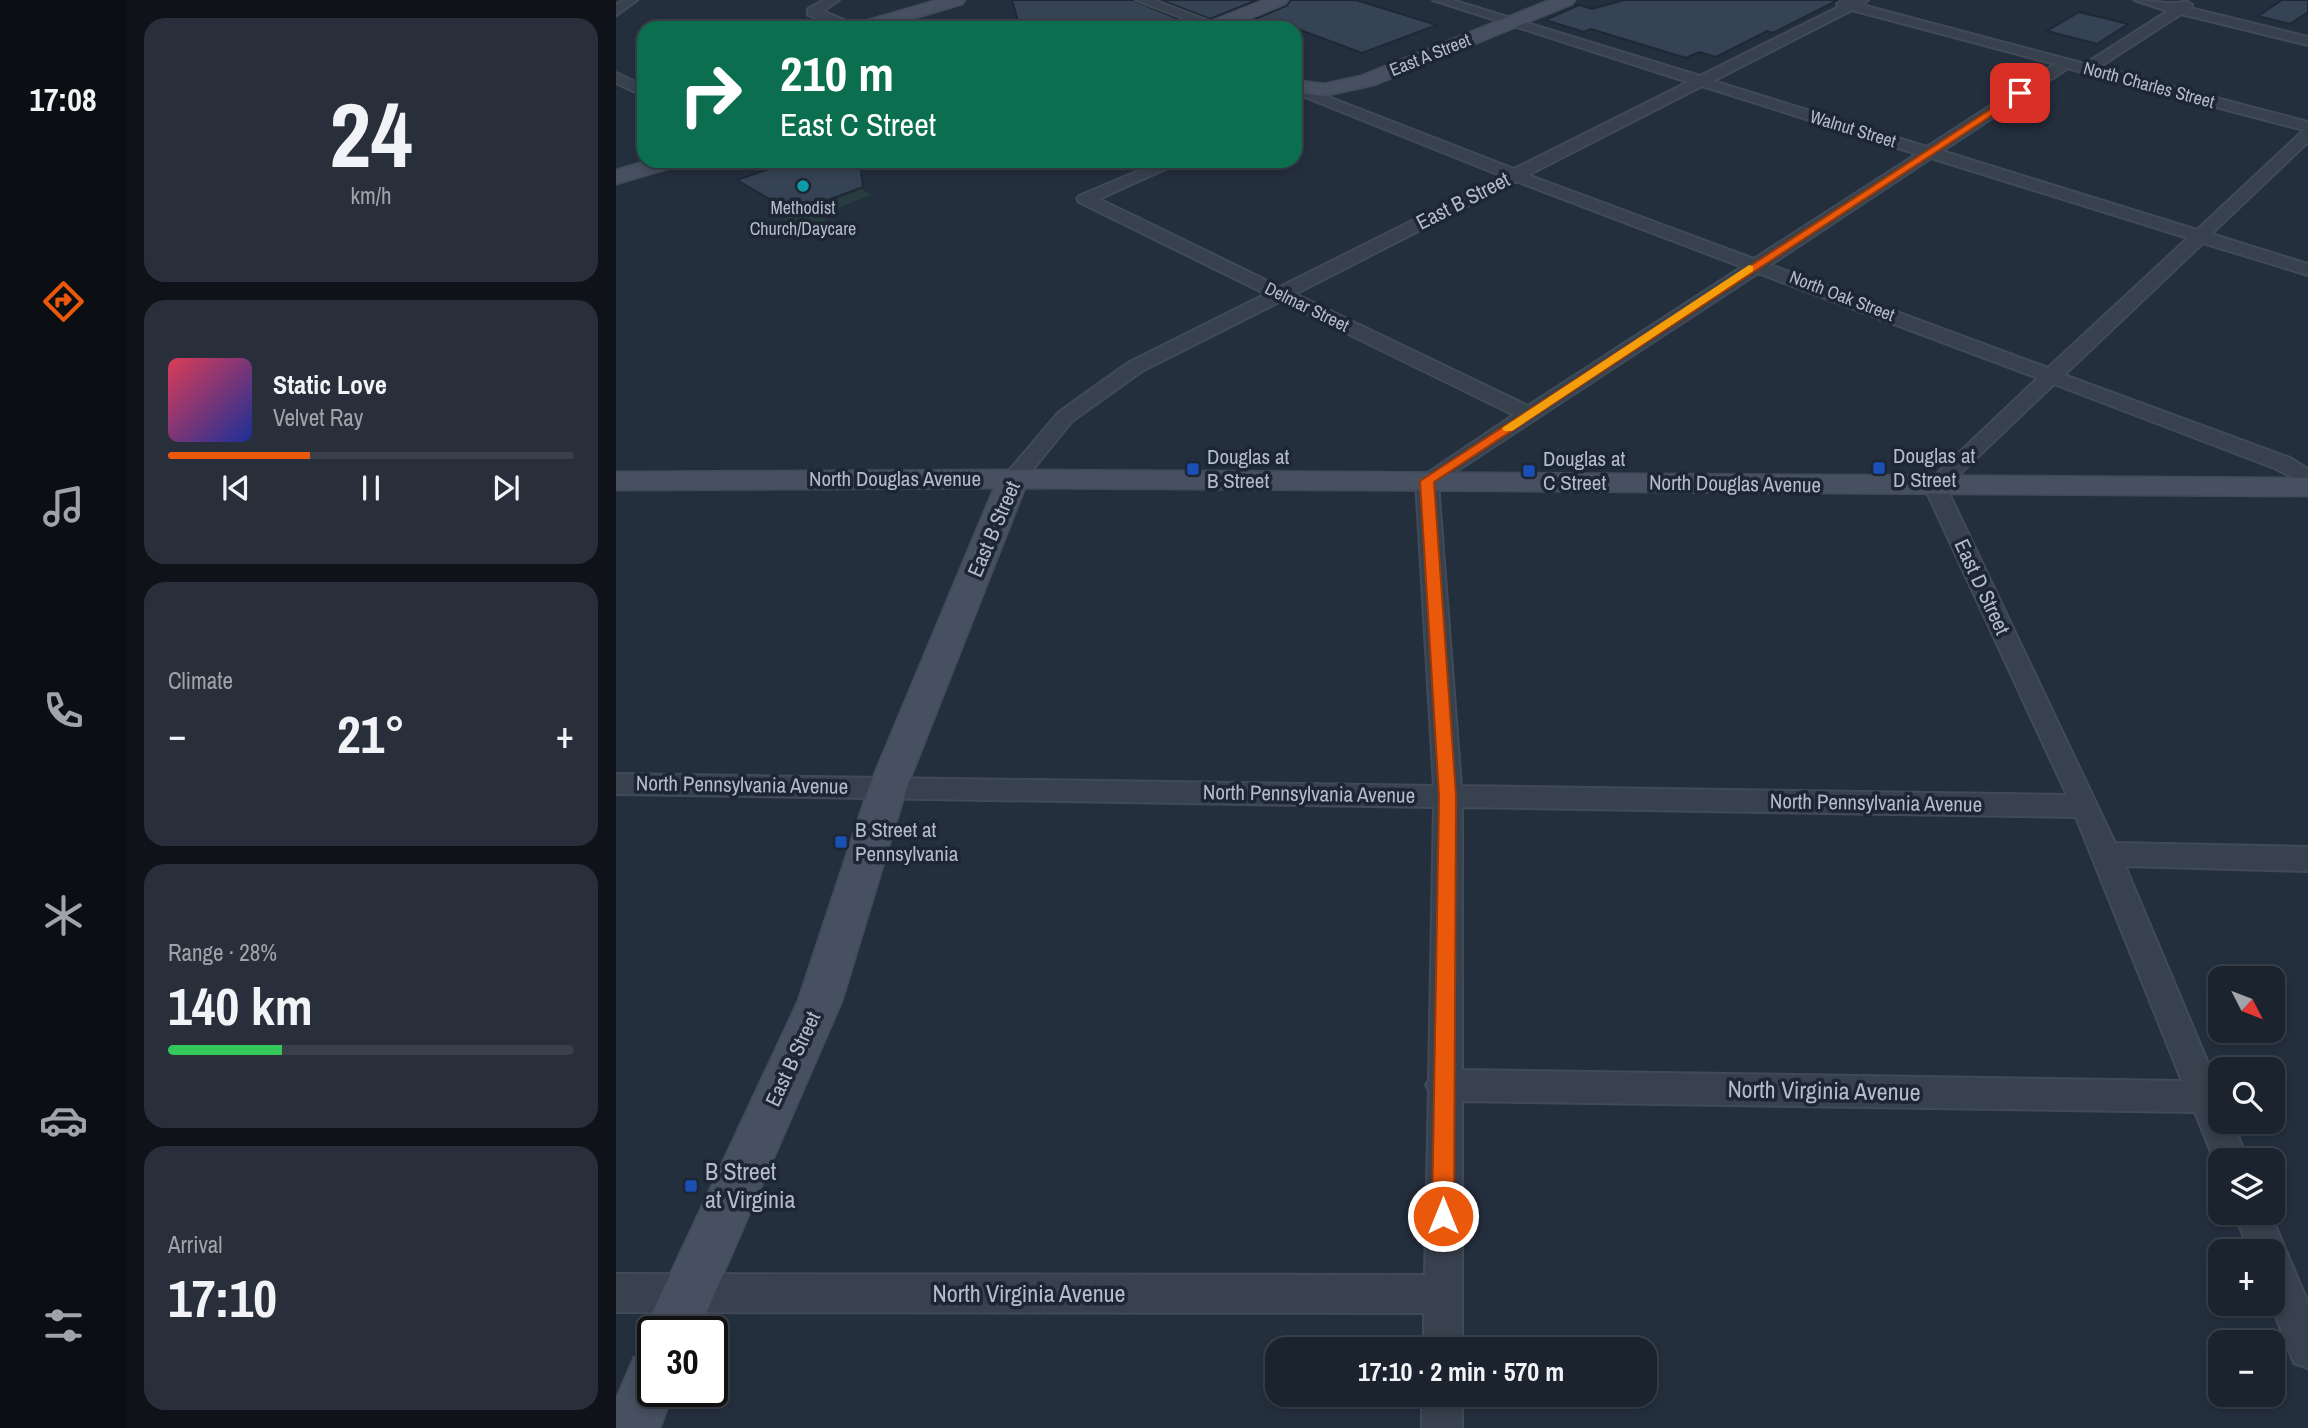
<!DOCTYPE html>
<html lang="en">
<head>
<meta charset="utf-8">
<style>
	body { margin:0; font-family:"Archivo Narrow",sans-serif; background:#282f3a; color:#f1f3f6; height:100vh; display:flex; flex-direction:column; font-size:26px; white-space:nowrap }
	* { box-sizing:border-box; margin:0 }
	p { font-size:23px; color:#a0a4aa }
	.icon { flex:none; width:38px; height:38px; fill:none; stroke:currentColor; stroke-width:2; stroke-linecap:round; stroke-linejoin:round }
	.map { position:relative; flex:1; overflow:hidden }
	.panel { display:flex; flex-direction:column; gap:18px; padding:18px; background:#0f1319; width:490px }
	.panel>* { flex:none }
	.top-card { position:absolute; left:21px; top:21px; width:665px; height:147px; border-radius:21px; box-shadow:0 4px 10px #0003,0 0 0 2px #39404a; background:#0b6e4f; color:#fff; overflow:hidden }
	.needle { width:46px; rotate:132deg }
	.buttons { position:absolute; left:1592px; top:966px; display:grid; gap:14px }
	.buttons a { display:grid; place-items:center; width:77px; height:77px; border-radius:14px; background:#1b232e; box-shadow:0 4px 10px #0003,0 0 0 2px #39404a; font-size:35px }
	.speed { position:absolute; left:21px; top:1316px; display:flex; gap:14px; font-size:35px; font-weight:700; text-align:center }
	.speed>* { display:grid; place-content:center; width:91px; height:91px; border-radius:50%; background:#1b232e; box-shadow:0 4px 10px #0003,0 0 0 2px #39404a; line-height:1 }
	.speed .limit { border:4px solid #111; border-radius:10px; background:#fff; color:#111 }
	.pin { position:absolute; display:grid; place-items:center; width:60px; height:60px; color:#fff; margin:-30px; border-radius:14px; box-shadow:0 4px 10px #0006 }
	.me { position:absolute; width:77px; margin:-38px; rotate:0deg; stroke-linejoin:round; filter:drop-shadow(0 0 5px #0008) }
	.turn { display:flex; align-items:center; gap:24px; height:147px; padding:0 28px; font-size:32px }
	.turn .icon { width:91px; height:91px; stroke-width:2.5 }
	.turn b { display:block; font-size:49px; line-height:60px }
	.big { font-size:52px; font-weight:700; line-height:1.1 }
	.panel .widget { flex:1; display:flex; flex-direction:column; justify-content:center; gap:10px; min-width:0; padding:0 24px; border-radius:21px; background:#282f3a }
	.panel .dial { align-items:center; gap:0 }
	.dial b { font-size:91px; line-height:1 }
	.song { display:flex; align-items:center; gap:21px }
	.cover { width:84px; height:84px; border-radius:10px; background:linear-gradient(135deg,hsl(350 70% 55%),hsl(230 70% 35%)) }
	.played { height:7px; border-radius:4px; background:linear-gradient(90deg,#ea580c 35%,#39404a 35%) }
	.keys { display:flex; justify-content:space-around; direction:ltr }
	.heat { display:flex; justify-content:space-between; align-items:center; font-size:38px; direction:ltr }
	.charge { height:10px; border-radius:5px; background:linear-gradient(90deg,#34c759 28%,#39404a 0) }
	.trip { position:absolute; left:649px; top:1337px; width:392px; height:70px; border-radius:21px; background:#1b232e; box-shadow:0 4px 10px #0003,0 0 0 2px #39404a; font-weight:700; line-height:70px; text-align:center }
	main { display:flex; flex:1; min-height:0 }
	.tabs { display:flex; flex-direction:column; width:126px; justify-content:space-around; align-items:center; background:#0b0e12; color:#a0a4aa }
	.tabs .icon { width:49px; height:49px }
	.tabs .active { color:#ea580c }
	.tabs b { font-size:32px; color:#f1f3f6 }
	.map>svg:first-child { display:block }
	.green { fill:#263c3f }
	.building { fill:#364354; stroke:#1f2835; stroke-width:2 }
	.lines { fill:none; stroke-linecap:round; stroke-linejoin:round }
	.street-casing { stroke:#414a57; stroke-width:4 }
	.secondary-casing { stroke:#414a57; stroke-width:3 }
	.street { fill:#38414e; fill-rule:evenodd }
	.secondary { fill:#465061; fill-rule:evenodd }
	.route { fill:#ea580c; stroke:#983908; stroke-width:2 }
	.slow { fill:#f59e0b }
	.culture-dot { fill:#0f9aa8; stroke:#1d2633; stroke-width:2.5 }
	.transit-dot { fill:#1a4fb4; stroke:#1d2633; stroke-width:2.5 }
	.labels { text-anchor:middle; stroke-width:7; stroke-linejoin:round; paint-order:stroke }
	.far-street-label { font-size:18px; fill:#b4bcc9; stroke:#1d2633 }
	.far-poi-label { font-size:18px; fill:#b4bcc9; stroke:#1d2633 }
	.street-label { font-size:21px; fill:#b4bcc9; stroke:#1d2633 }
	.poi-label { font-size:21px; fill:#b4bcc9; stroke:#1d2633; text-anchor:start }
	.near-street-label { font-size:24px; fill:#b4bcc9; stroke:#1d2633 }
	.near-poi-label { font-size:24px; fill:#b4bcc9; stroke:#1d2633; text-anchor:start }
</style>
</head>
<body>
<main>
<nav class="tabs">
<b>17:08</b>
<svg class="icon active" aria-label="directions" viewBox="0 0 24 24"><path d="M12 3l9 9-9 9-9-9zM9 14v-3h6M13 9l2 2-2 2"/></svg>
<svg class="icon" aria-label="music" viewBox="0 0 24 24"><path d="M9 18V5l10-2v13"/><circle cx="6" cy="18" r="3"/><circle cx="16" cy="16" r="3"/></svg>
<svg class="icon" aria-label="phone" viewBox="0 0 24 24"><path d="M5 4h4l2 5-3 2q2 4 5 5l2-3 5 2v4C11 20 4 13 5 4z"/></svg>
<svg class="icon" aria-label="climate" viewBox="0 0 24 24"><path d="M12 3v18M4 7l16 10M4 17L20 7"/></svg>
<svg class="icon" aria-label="car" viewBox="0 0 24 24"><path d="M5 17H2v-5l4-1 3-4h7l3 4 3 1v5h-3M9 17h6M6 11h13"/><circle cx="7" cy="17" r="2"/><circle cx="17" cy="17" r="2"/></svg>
<svg class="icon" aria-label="filters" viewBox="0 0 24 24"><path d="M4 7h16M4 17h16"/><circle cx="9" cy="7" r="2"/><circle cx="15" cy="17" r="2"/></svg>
</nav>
<section class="panel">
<div class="widget dial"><b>24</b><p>km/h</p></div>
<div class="widget">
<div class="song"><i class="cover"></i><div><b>Static Love</b><p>Velvet Ray</p></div></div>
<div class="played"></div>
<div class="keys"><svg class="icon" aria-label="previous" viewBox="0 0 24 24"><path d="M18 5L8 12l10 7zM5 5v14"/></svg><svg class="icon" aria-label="pause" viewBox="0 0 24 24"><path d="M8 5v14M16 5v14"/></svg><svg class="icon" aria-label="next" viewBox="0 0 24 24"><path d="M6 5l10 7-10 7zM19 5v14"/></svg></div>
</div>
<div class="widget"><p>Climate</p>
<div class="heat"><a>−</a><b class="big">21°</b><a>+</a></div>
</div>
<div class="widget"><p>Range · 28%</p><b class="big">140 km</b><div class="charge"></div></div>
<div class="widget"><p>Arrival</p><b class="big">17:10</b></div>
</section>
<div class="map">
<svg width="1692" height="1428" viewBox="0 0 1692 1428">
	<rect width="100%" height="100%" fill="#242f3e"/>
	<polygon class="green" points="246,189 256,195 208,213 210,219 205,226 191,233 166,219"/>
	<g class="building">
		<polygon points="396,0 517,0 584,28 404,28"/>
		<polygon points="545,0 641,0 594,19"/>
		<polygon points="675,0 740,0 821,25 746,53 679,28 618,28 670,6"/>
		<polygon points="1008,0 1222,0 1157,33 1151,31 1100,57 1083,52 1070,58 975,29 968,32 929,20 963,5 976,9"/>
		<polygon points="1666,0 1692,0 1692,12 1674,24 1642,16"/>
		<polygon points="1463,12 1512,24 1481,44 1431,31"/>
		<polygon points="176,161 244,161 247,187 177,213 121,180"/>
	</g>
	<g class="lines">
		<g class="street-casing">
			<g id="street">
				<polygon points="7,0 21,0 0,15 0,5"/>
				<polygon points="208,0 223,0 207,11 246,28 227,28 192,15 192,9"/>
				<polygon points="520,0 538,0 606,26 592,28"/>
				<path d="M 817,0 L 836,0 L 1084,76 L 1223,7 L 1221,4 L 1227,0 L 1252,0 L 1246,5 L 1469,64 L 1552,11 L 1518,0 C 1535,0 1554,6 1570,1 L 1576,5 L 1574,8 L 1692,37 L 1692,45 L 1565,14 L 1483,67 L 1692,122 L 1692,142 L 1595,234 L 1692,264 L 1692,275 L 1587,243 L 1448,375 L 1674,458 L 1692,469 L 1692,485 L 1658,468 L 1438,384 L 1330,487 L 1499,843 L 1692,847 L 1692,871 L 1509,866 L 1605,1094 L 1605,1122 L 1616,1122 L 1632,1160 L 1605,1160 L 1605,1173 L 1603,1172 L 1579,1112 L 846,1101 L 846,1349 L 808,1349 L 808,1313 L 0,1312 L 0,1274 L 809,1275 L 813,1090 L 810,1085 L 813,1080 L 818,807 L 0,794 L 0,774 L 818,786 L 800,481 L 898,415 L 665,301 L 526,371 L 456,421 L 405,484 L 389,484 L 386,479 L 442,413 L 512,363 L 650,294 L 463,202 L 461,199 L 463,196 L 546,161 L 567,161 L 483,199 L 664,287 L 886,176 L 679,93 L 679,84 L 898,169 L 1072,82 ZM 1236,10 L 1439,64 L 1311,147 L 1097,81 ZM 1452,68 L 1466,72 L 1688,130 L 1581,230 L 1326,151 ZM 1086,86 L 1301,154 L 1138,259 L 912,175 ZM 1315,158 L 1572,238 L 1432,368 L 1154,265 ZM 900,181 L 1126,267 L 912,406 L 679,294 ZM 1142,273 L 1422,378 L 1308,486 L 1451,795 L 845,786 L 822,483 ZM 846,807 L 1460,817 L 1566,1081 L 846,1070 Z"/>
				<polygon points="0,73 28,86 28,96 0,83"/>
				<polygon points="1618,1213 1654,1213 1692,1303 1692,1368 1678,1363 1655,1304 1657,1304 1657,1251 1634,1251"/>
				<rect x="806" y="1395" width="40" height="33"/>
			</g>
		</g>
		<g class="secondary-casing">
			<g id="secondary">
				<polygon points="321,0 349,0 346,4 266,28 237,28 239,24"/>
				<polygon points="648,0 672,0 669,4 611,28 586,28 588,24"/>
				<polygon points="934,0 959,0 956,4 758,85 708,96 679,92 679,80 708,84 745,76"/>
				<polygon points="30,161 64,161 61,166 0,184 0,170"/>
				<polygon points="397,470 1692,478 1692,496 409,488 291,787 226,1001 82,1332 37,1332 37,1391 58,1391 44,1428 0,1428 0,1399 18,1357 36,1349 28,1332 36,1313 182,1001 253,787 378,488 0,490 0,472"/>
			</g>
		</g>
		<use href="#street" class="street"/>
		<use href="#secondary" class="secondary"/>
	</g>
	<polygon class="route" points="1404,90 1409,93 1407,95 818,482 840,796 838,1216 835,1223 827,1226 820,1223 816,1216 823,796 804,481"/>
	<polygon class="slow" points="1133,265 1137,266 1137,271 896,431 888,431 886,428"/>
	<circle class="culture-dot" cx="187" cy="186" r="7"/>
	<g class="transit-dot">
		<rect x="1256" y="461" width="14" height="14" rx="3.5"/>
		<rect x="570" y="462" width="14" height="14" rx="3.5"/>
		<rect x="906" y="464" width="14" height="14" rx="3.5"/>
		<rect x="218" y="835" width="14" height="14" rx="3.5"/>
		<rect x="68" y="1179" width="14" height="14" rx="3.5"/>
	</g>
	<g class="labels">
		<g class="far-street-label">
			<text transform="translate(814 55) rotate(-22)" y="6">East A Street</text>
			<text transform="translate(1533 85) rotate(15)" y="6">North Charles Street</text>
			<text transform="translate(1237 129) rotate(17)" y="6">Walnut Street</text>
			<text transform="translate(1226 296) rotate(21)" y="6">North Oak Street</text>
			<text transform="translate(691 307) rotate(26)" y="6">Delmar Street</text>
		</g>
		<g class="far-poi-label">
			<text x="187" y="214">Methodist<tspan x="187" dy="21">Church/Daycare</tspan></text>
		</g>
		<g class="street-label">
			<text transform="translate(847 201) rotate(-27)" y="7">East B Street</text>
			<text x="279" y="486">North Douglas Avenue</text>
			<text transform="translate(1119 484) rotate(1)" y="7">North Douglas Avenue</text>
			<text transform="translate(378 529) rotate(-67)" y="7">East B Street</text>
			<text transform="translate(1366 587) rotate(65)" y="7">East D Street</text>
			<text transform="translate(126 785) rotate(1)" y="7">North Pennsylvania Avenue</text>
			<text transform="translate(693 794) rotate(1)" y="7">North Pennsylvania Avenue</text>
			<text transform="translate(1260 803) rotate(1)" y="7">North Pennsylvania Avenue</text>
			<text transform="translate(177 1059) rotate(-65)" y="7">East B Street</text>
		</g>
		<g class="poi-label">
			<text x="1277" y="463">Douglas at<tspan x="1277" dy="24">D Street</tspan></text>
			<text x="591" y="464">Douglas at<tspan x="591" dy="24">B Street</tspan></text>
			<text x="927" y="466">Douglas at<tspan x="927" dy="24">C Street</tspan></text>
			<text x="239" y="837">B Street at<tspan x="239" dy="24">Pennsylvania</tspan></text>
		</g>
		<g class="near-street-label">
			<text transform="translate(1208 1091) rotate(1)" y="8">North Virginia Avenue</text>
			<text x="413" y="1302">North Virginia Avenue</text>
		</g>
		<g class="near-poi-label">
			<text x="89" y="1180">B Street<tspan x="89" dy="28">at Virginia</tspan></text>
		</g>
	</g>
</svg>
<div class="buttons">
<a><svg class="needle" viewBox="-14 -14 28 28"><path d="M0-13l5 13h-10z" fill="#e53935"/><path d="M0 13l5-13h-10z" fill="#a0a4aa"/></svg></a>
<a><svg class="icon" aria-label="search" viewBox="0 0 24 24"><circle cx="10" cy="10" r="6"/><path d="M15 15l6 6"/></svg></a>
<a><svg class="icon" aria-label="layers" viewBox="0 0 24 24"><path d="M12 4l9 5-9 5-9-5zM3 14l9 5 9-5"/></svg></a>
<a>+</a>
<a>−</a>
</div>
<div class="speed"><div class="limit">30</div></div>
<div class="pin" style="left:1404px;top:93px;background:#d93025"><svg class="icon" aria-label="arrive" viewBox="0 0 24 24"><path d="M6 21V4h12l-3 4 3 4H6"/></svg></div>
<svg class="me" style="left:827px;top:1216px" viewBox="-20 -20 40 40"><circle r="17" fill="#ea580c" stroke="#fff" stroke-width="3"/><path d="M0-11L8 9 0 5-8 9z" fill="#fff"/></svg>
<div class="trip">17:10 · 2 min · 570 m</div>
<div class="top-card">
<div class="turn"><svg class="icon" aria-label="right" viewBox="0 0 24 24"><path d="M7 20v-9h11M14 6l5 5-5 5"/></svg><div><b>210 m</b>East C Street</div></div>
</div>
</div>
</main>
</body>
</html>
